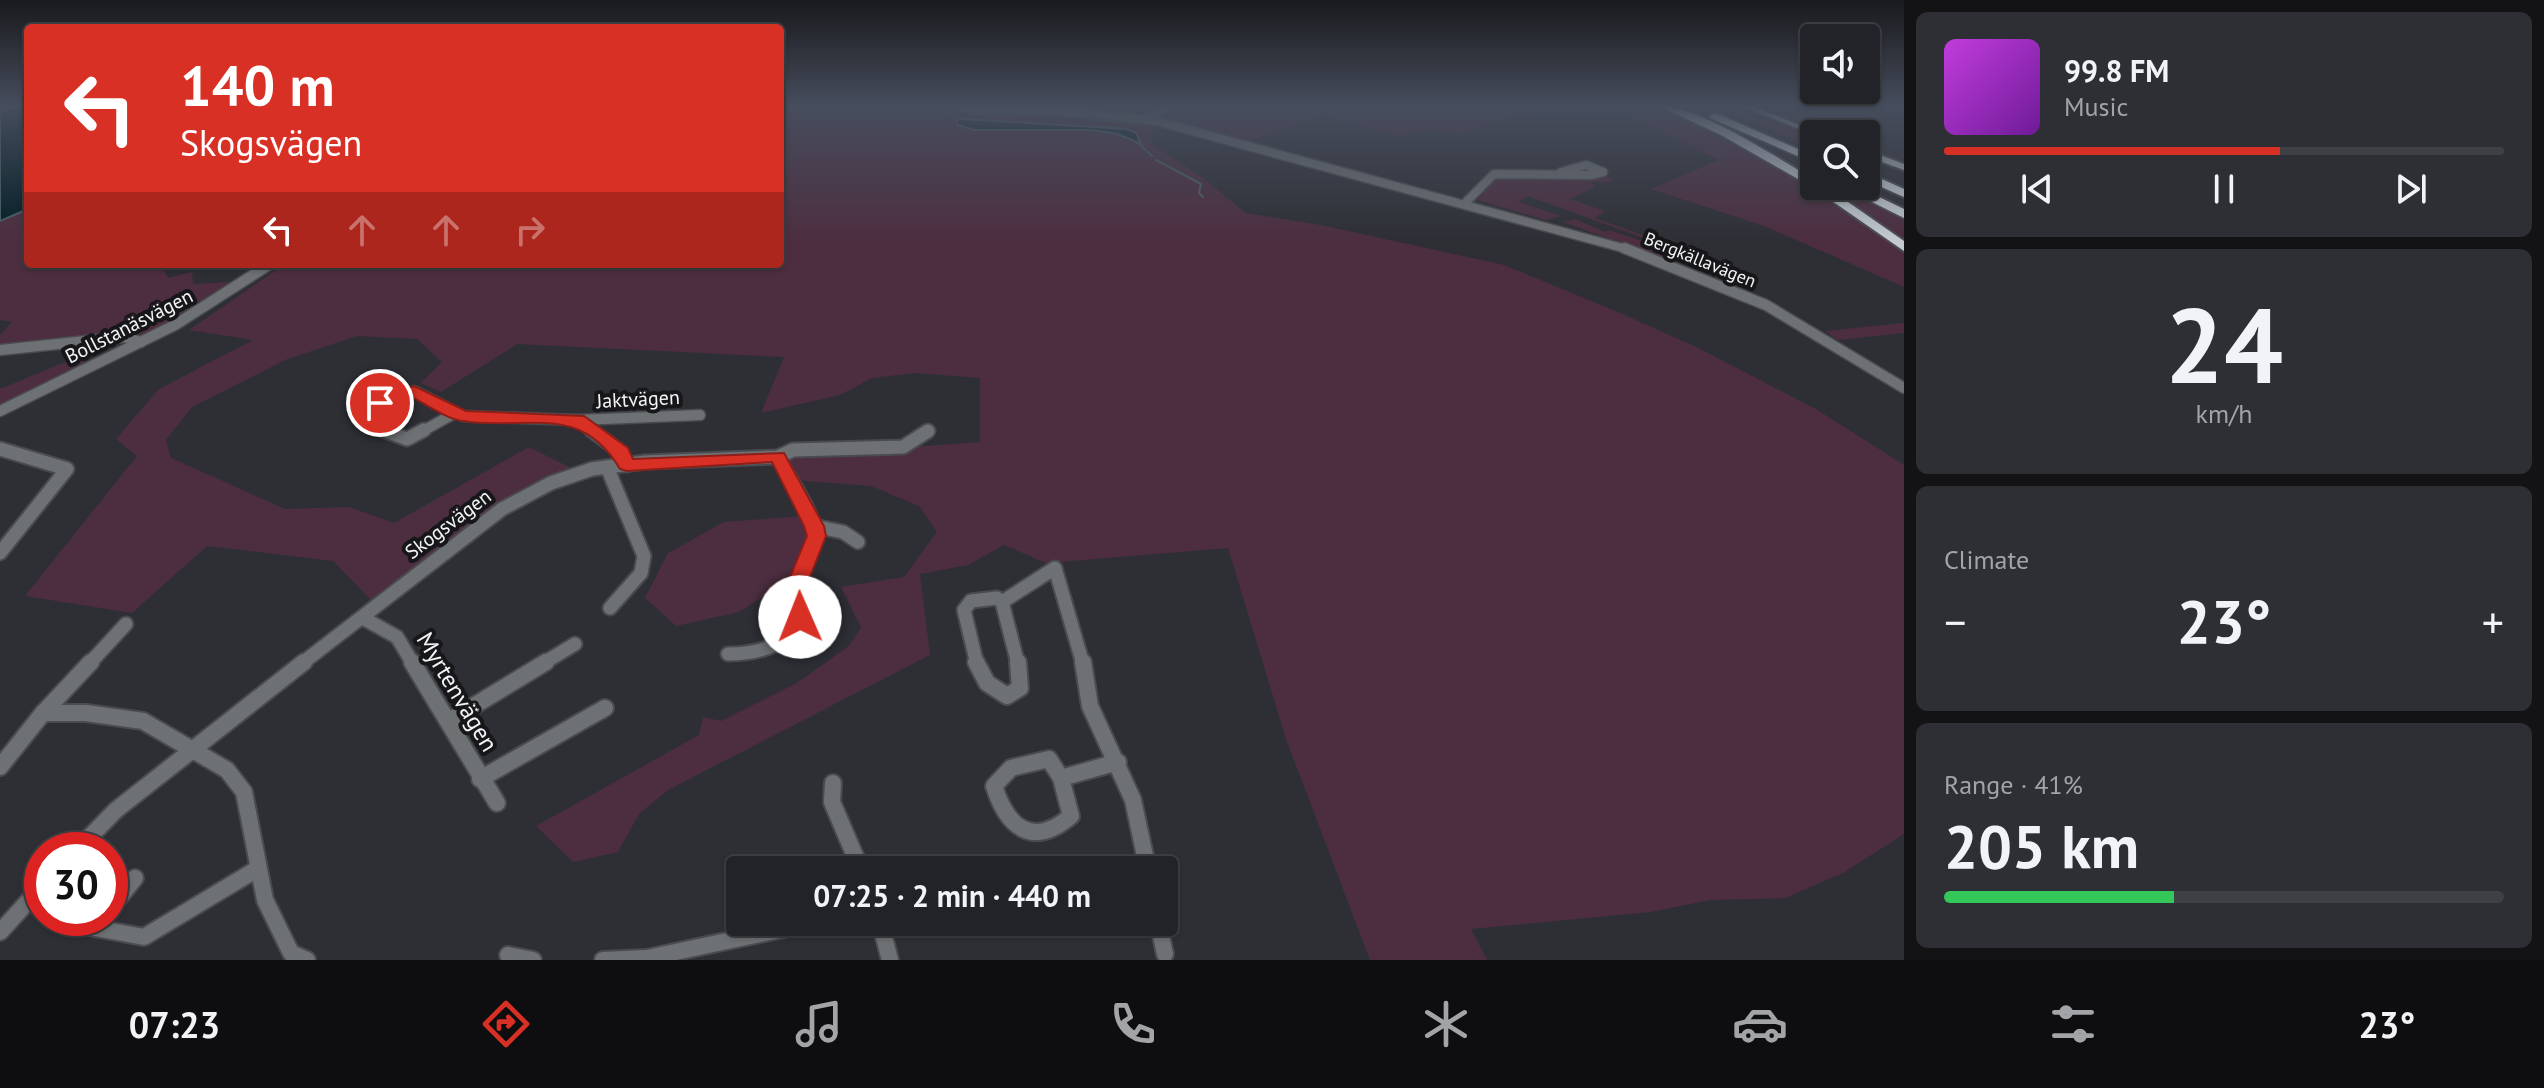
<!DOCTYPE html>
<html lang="en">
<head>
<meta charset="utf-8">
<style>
	body { margin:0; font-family:"PT Sans",sans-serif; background:#2e2f34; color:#f1f3f6; height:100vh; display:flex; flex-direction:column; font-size:30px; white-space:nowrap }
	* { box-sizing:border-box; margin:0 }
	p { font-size:26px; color:#a2a4a8 }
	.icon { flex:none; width:44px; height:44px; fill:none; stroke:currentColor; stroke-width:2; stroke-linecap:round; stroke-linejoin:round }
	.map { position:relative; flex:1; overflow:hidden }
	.side { display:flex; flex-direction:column; gap:12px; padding:12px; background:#131316; width:640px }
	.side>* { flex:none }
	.hud { position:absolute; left:24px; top:24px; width:760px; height:244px; border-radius:8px; box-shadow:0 2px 6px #0004,0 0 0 2px #3f4045; background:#d93025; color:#fff; overflow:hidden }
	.tools { position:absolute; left:1800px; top:24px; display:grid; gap:16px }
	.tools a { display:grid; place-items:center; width:80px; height:80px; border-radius:8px; background:#222328; box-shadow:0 2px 6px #0004,0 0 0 2px #3f4045; font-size:40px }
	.speed { position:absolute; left:24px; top:832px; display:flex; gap:16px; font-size:40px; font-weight:700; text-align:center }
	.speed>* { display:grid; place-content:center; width:104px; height:104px; border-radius:50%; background:#222328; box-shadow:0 2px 6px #0004,0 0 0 2px #3f4045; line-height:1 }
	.speed .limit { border:12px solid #d22; background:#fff; color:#111 }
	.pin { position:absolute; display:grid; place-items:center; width:68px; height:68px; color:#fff; margin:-34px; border:4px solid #fff; border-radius:50%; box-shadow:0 2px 8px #0007 }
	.me { position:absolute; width:88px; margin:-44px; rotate:359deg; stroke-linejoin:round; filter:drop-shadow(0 0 6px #0008) }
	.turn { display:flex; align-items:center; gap:28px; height:168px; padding:0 24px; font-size:36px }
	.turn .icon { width:104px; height:104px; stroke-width:2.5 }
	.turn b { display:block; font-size:56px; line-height:68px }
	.lanes { display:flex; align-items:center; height:76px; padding:0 24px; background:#0003; justify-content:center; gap:40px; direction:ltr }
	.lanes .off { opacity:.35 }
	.big { font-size:60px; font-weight:700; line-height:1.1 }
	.side .tile { flex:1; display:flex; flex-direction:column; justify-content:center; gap:12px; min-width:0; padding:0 28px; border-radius:12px; background:#2e2f34 }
	.side .dial { align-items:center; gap:0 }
	.dial b { font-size:104px; line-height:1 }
	.song { display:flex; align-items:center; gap:24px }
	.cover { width:96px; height:96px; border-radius:12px; background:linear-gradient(135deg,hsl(290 70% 55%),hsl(280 70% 35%)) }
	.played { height:8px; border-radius:4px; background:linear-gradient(90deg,#d93025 60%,#3f4045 60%) }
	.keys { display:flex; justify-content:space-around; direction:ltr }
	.heat { display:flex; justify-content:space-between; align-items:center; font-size:44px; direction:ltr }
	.charge { height:12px; border-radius:6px; background:linear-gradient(90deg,#34c759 41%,#3f4045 0) }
	.trip { position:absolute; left:726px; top:856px; width:452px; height:80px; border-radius:8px; background:#222328; box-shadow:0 2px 6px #0004,0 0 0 2px #3f4045; font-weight:700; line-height:80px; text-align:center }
	.tabs { display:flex; height:128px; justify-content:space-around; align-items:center; background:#0e0e10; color:#a2a4a8 }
	.tabs .icon { width:56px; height:56px }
	.tabs .active { color:#d93025 }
	.tabs b { font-size:36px; color:#f1f3f6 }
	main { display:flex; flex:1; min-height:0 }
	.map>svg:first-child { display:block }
	.green { fill:#4c2e40 }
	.water { fill:#011d24; stroke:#4a5e64; stroke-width:2 }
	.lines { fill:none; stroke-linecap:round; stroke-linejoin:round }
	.stream { stroke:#4a5e64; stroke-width:2 }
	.minor-far3-casing { stroke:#4a4b50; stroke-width:11 }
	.minor-far2-casing { stroke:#4a4b50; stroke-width:13 }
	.minor-far1-casing { stroke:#4a4b50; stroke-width:17 }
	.minor-casing { stroke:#4a4b50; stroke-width:20 }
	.major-casing { stroke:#4a4b50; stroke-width:4 }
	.highway-casing { stroke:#4a4b50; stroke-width:4 }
	.minor-far3 { stroke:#6e7173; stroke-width:8 }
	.minor-far2 { stroke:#6e7173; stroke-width:10 }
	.minor-far1 { stroke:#6e7173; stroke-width:13 }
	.minor { stroke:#6e7173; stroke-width:16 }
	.major { fill:#acb2b6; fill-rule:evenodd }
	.highway { fill:#c5cbd1; fill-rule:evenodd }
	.route { fill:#d93025; stroke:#8d1f18; stroke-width:2 }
	.labels { text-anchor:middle; stroke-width:8; stroke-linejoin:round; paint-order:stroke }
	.far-street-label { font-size:18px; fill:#f3f4f8; stroke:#17171a }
	.street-label { font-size:20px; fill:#f3f4f8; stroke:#17171a }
	.near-street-label { font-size:24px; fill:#f3f4f8; stroke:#17171a }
</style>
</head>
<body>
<main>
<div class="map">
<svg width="1904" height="960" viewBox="0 0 1904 960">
	<rect width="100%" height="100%" fill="#2e2f35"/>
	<g class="green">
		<path d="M 780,107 C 906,107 1033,107 1158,124 L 1150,137 L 1152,144 L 1203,178 L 1246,213 L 1321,225 L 1504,265 L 1625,315 L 1698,348 L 1816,409 L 1904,465 L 1904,834 L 1843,873 L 1785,898 L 1710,900 L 1651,912 L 1471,929 L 1487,960 L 1370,960 L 1286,739 L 1228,548 L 1046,563 L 1004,545 L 968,565 L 920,574 L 930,655 L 668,790 L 639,814 L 618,852 L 573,862 L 536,826 L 699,735 L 703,717 L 721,721 L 797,683 L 850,645 L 861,627 L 841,587 L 904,577 L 937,532 L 919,506 L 871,486 L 794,480 L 786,456 L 980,442 L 980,378 L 915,373 L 872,378 L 840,395 L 761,413 L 784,357 L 517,344 L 441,392 L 421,383 L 442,362 L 417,339 L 357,336 L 285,360 L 192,407 L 166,440 L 171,458 L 285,509 L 349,507 L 394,523 L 529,447 L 575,470 L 541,482 L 372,601 L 333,561 L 207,546 L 132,613 L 25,596 L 137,456 L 116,439 L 159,389 L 253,340 L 189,330 L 285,264 L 780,264 Z"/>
		<polygon points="1183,107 1576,107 1500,119 1462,135 1430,129 1420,133 1412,131 1403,138 1323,115 1249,142 1165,120"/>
		<polygon points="1604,107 1661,107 1708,128 1801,181 1904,253 1904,287 1764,226 1651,189 1719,160 1615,108"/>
		<polygon points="1713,107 1734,107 1814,138 1814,149"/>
		<polygon points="1757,107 1785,107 1847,134 1828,134"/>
		<polygon points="1608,176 1614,182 1589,182 1596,186 1570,199 1605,211 1595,218 1685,250 1682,252 1528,196 1519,202 1561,216 1545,220 1477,200 1497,177"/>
		<polygon points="1823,186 1836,186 1904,220 1904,242"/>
		<polygon points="28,209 28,264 168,264 163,268 168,278 192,272 193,284 233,282 200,306 145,336 129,333 0,346 0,335 12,322 0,320 0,221"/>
		<polygon points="1575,219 1605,232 1609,230 1679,253 1673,257 1678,259 1665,259 1563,222"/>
		<polygon points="1904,323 1904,333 1838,340 1825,331"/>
		<polygon points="87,353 83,364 0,405 0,389"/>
		<polygon points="804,516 811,540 794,584 793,600 761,598 739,612 676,626 645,598 668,553 724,522"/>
	</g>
	<g class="water">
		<polygon points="13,107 28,107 28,209 0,221 0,113"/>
		<polygon points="962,119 1127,129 1136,133 1141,144 1118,134 1091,130 974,130 958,125 956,120"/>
	</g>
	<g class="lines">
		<g class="stream">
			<polyline points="932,107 956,116"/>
			<polyline points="969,114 1072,117 1138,124"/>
			<polyline points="1137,142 1152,156"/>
			<polyline points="1156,160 1201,184 1199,193 1203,197"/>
		</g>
		<g class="minor-far3-casing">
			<g id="minor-far3">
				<polyline points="953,107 1093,113 1156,121 1630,250"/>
				<polyline points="1144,119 1168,107"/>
				<polyline points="1561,172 1586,165 1603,172"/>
				<polyline points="1466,202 1494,174 1591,175 1603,172"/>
			</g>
		</g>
		<g class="minor-far2-casing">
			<g id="minor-far2">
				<polyline points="1624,248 1766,305 1904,388"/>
				<polyline points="0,350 124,337 141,342"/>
				<polyline points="0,411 175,325 270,264"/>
				<polyline points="578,420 700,415"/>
				<polyline points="386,432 360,417 396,395 414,391 463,416 578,420 593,432"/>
				<polyline points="421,432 455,413"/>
			</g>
		</g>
		<g class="minor-far1-casing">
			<g id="minor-far1">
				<polyline points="383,430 407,439 424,430"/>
				<polyline points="591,430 621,452 627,465"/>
				<polyline points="0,449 67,469 0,553"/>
				<polyline points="607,467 644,556 641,573 610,608"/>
				<polyline points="814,526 843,532 858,542"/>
				<polyline points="1002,602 1055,568 1083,664"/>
				<polyline points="363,618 397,637 413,664"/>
				<path d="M 728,654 C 756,654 797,645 801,612 C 802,599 798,587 801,575 C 805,559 818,545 814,528 C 809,505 789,479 778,457"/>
				<polyline points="89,664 126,624"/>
				<polyline points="301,664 502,509 551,483 592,469 645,462 778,457 793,450 903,447 928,431"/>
				<polyline points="542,664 575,644"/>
				<polyline points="977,664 964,610 971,601 997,598 1002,602 1018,664"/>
			</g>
		</g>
		<g class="minor-casing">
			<g id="minor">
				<polyline points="412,662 497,803"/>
				<polyline points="976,662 987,683 1007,696 1020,688 1018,662"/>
				<polyline points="1083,662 1090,706 1133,800 1148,870"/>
				<polyline points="43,713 91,662"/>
				<polyline points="449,721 546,662"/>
				<path d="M 1049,759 L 1061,778 L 1071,816 C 1032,849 1007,827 994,786 L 1011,768 Z"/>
				<polyline points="0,767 43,713 86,713 143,721 227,770 244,792 265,900 291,953 307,960"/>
				<polyline points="1061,778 1118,762"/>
				<polyline points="480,779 605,708"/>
				<polyline points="833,783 832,802 861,870"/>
				<polyline points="77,850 116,810 304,662"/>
				<polyline points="110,909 135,878"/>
				<polyline points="103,918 95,928 144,937 257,869"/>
				<polyline points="62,920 95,928"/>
				<polyline points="880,922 890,960"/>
				<polyline points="1158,922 1165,954"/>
				<polyline points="0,932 42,886"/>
				<polyline points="508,955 533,960"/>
				<polyline points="603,960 647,958 816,922"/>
			</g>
		</g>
		<g class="major-casing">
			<g id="major">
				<polygon points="1744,107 1754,107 1822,134 1814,135"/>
				<polygon points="1866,150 1904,164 1904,170 1866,156"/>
			</g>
		</g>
		<g class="highway-casing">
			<g id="highway">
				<path d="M 1661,107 C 1697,104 1780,160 1814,179 L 1814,186 L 1825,186 L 1904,241 L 1904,251 L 1812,187 L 1721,135 Z"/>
				<polygon points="1710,114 1718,114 1814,156 1814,163 1710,118"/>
				<polygon points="1866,172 1904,189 1904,197 1866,180"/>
				<polygon points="1840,186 1856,186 1904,209 1904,218"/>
			</g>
		</g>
		<use href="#minor-far3" class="minor-far3"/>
		<use href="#minor-far2" class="minor-far2"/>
		<use href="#minor-far1" class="minor-far1"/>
		<use href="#minor" class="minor"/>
		<use href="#major" class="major"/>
		<use href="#highway" class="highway"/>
	</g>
	<linearGradient id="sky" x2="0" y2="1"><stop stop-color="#191a1d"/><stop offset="0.44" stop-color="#464d5c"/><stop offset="1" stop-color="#464d5c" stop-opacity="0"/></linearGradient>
	<rect width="1904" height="241" fill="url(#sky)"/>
	<path class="route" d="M 414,386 L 466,411 L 584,416 L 628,448 L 633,459 L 784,453 L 824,526 L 826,536 L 810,577 L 811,617 L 808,623 L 793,623 L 790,617 L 790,577 L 807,536 L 804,526 L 772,462 L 627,471 L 620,469 C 580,401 526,431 463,421 C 446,419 427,404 411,397 L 380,408 L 371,403 L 390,391 Z"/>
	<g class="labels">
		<g class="far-street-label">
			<text transform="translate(1700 260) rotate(22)" y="6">Bergkällavägen</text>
		</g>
		<g class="street-label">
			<text transform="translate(129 326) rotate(-27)" y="7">Bollstanäsvägen</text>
			<text transform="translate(638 399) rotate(-3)" y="7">Jaktvägen</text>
			<text transform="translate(448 524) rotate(-37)" y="7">Skogsvägen</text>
		</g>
		<g class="near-street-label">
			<text transform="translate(457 692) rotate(59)" y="8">Myrtenvägen</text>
		</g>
	</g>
</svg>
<div class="tools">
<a><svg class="icon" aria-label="sound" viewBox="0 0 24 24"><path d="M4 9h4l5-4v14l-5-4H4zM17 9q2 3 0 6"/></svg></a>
<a><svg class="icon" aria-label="search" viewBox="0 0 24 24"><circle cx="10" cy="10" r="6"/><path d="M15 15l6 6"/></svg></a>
</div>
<div class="speed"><div class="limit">30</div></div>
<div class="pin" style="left:380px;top:403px;background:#d93025"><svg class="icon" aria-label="arrive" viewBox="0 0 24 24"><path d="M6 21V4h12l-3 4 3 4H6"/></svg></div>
<svg class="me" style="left:800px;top:617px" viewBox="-20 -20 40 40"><circle r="19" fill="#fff"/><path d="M0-13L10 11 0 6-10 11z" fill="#d93025"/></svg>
<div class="trip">07:25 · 2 min · 440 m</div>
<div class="hud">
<div class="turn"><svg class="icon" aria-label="left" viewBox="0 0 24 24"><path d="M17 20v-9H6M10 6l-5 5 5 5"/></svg><div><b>140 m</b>Skogsvägen</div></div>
<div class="lanes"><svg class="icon" aria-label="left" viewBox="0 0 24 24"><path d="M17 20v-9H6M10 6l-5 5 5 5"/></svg><svg class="icon off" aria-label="ahead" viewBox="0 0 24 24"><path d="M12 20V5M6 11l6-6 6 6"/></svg><svg class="icon off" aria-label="ahead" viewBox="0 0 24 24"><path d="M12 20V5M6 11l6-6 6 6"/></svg><svg class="icon off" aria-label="right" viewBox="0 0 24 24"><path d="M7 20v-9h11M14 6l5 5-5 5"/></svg></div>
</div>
</div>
<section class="side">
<div class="tile">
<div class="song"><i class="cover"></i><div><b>99.8 FM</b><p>Music</p></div></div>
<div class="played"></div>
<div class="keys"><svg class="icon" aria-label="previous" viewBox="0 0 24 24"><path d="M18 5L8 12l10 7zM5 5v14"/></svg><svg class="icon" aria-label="pause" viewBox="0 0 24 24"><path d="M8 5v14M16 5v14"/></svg><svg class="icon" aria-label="next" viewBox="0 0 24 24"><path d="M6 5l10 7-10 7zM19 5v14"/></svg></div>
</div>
<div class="tile dial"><b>24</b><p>km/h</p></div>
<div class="tile"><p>Climate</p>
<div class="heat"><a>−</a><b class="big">23°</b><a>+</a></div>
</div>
<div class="tile"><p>Range · 41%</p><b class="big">205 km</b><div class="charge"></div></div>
</section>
</main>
<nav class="tabs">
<b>07:23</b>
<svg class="icon active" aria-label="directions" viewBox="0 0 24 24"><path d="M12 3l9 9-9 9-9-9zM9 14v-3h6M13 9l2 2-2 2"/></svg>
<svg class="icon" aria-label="music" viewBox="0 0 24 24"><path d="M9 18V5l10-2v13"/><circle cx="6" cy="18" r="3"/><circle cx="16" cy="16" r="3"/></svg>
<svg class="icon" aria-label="phone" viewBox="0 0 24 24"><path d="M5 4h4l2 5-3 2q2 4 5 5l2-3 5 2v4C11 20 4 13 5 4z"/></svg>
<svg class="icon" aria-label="climate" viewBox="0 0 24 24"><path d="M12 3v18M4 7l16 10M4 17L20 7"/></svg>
<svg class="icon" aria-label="car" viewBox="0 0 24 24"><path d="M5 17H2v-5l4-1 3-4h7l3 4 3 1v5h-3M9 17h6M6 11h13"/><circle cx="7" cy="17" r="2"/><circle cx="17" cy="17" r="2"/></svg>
<svg class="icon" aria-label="filters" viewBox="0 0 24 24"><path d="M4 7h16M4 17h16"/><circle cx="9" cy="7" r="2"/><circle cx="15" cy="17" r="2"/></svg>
<b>23°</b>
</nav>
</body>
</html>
